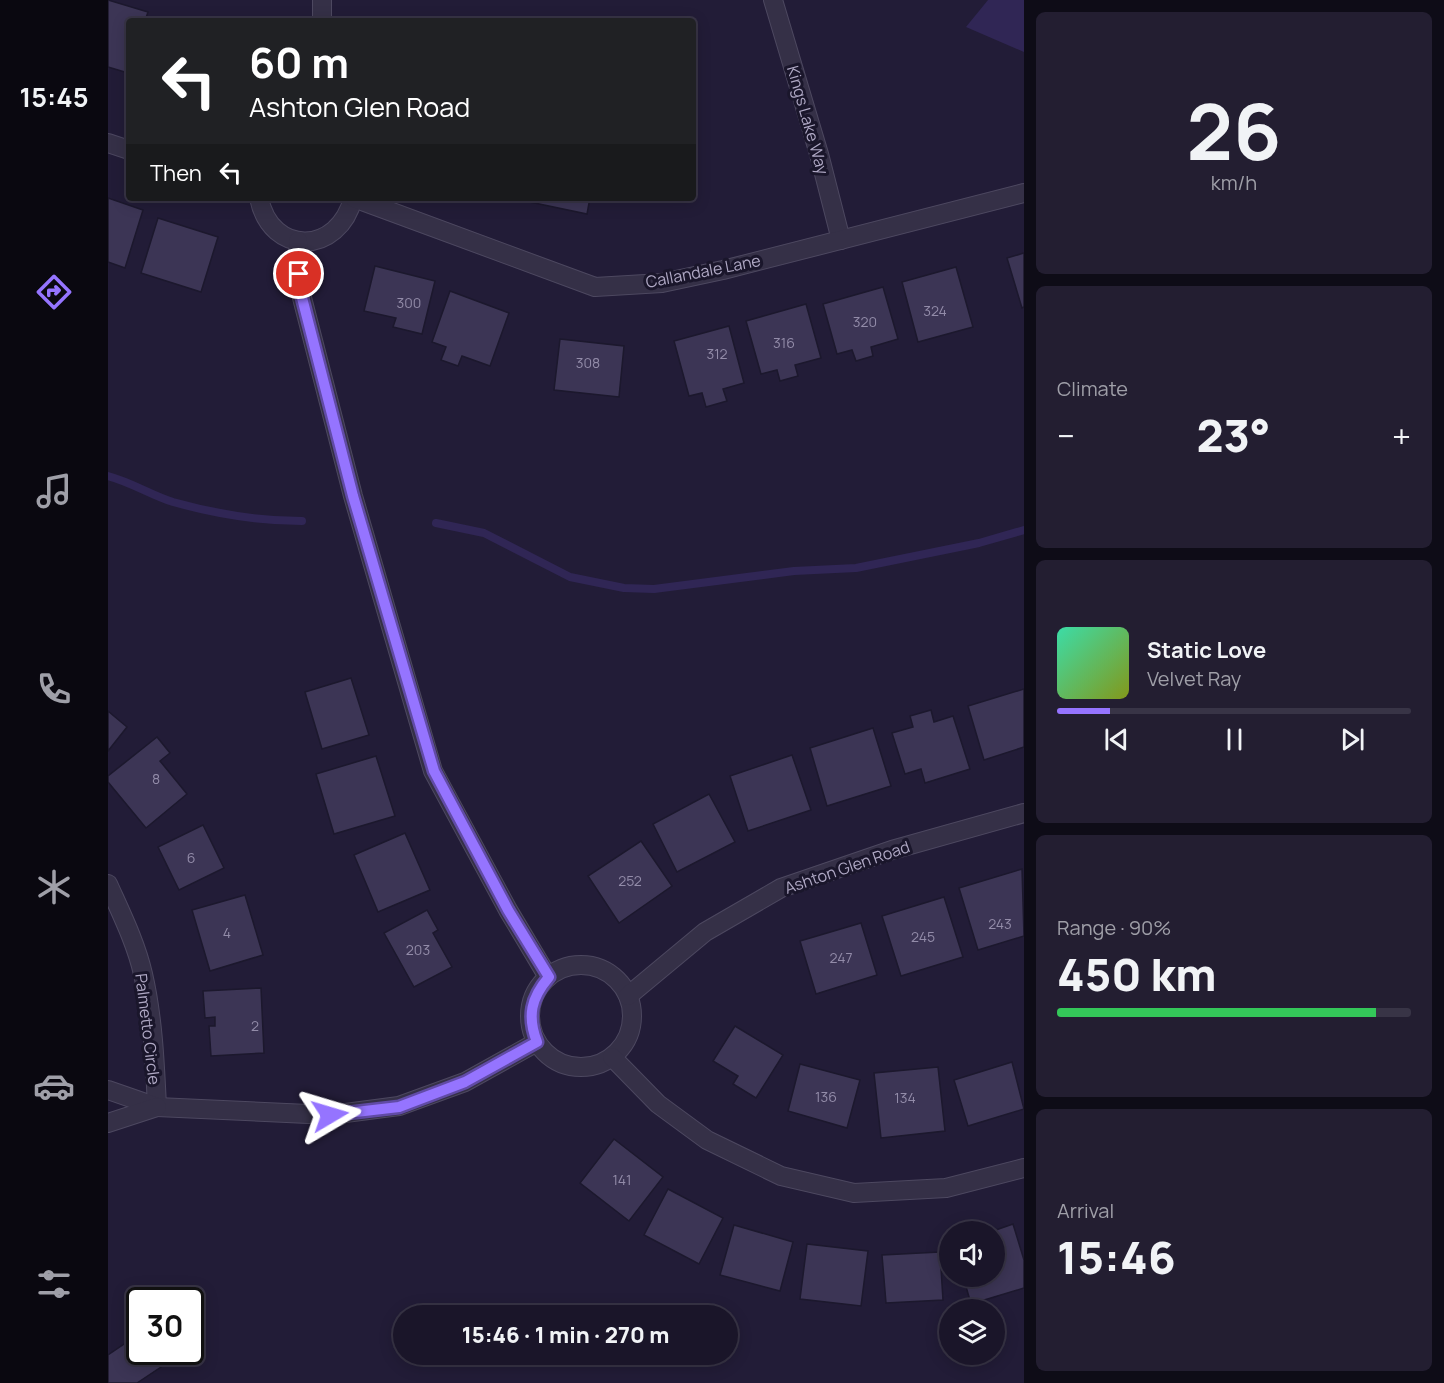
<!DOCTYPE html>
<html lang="en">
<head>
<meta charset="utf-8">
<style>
	body { margin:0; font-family:Manrope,sans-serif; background:#231e31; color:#f1f3f6; height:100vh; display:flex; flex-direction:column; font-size:22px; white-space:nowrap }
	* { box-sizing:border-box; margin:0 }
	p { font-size:20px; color:#9f9fa8 }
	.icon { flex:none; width:33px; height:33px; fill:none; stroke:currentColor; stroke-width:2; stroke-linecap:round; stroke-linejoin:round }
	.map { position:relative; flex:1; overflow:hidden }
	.panel { display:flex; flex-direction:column; gap:12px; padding:12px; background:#0e0c17; width:420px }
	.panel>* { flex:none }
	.banner { position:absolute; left:18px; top:18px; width:570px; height:183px; border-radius:6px; box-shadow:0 3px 15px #0003,0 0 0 2px #383446; background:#202124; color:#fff; overflow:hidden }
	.controls { position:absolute; left:831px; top:1221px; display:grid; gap:12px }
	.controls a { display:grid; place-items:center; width:66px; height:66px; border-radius:50%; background:#1a1529; box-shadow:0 3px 15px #0003,0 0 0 2px #383446; font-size:30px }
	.speed { position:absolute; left:18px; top:1287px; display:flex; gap:12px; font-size:30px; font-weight:700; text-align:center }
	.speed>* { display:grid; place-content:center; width:78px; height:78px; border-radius:50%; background:#1a1529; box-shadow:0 3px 15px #0003,0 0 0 2px #383446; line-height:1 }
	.speed .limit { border:3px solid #111; border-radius:9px; background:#fff; color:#111 }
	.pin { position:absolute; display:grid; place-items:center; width:51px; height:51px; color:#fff; margin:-26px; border:3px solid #fff; border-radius:50%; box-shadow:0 2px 6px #0007 }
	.me { position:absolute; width:66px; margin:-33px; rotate:83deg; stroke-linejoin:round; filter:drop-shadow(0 0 4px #0008) }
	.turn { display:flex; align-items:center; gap:21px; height:126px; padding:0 24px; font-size:27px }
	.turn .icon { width:78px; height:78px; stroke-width:2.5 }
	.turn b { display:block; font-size:42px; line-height:51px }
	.then { display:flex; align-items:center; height:57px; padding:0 24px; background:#0003; gap:12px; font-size:22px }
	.big { font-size:45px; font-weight:800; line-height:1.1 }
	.panel .widget { flex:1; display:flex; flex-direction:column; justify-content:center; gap:9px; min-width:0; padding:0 21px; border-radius:9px; background:#231e31 }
	.panel .dial { align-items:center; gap:0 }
	.dial b { font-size:78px; line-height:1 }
	.song { display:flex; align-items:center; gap:18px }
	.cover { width:72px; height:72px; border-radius:9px; background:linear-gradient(135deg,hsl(160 70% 55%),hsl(70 70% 35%)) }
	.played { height:6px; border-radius:3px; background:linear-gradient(90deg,#9574ff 15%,#383446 15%) }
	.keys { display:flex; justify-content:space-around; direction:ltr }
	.heat { display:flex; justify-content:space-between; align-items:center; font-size:33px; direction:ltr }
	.charge { height:9px; border-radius:4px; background:linear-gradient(90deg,#34c759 90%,#383446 0) }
	.trip { position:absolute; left:285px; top:1305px; width:345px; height:60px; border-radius:30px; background:#1a1529; box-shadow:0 3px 15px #0003,0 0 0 2px #383446; font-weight:800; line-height:60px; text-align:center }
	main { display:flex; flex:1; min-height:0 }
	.dock { display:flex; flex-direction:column; width:108px; justify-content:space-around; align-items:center; background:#0a0810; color:#9f9fa8 }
	.dock .icon { width:42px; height:42px }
	.dock .current { color:#9574ff }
	.dock b { font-size:27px; color:#f1f3f6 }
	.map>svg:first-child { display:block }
	.water { fill:#302655 }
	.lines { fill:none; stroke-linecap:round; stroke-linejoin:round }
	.stream { stroke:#302655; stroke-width:8 }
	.building { fill:#3c3555; stroke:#1c182d; stroke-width:1.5 }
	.street-casing { stroke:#4d4860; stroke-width:20 }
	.street { stroke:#353047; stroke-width:18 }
	.route-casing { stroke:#614ba6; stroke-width:15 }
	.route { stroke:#9574ff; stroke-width:10 }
	.labels { text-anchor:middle; stroke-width:6; stroke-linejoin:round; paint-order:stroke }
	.number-label { font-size:14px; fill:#938ca9 }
	.street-label { font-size:16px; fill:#b0a9c5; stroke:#1a162b }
</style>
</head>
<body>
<main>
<nav class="dock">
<b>15:45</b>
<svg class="icon current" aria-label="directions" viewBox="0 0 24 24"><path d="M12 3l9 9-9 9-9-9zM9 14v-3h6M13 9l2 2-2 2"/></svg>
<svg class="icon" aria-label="music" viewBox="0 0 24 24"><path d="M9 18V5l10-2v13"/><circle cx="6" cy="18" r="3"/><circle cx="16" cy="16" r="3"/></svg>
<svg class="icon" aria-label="phone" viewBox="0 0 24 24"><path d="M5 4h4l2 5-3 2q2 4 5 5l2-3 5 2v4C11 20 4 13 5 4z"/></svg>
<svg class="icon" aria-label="climate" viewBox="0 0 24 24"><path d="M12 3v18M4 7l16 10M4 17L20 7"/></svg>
<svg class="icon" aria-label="car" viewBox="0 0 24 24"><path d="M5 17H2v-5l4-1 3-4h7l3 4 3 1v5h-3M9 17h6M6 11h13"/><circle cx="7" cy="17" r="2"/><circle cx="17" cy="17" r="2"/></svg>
<svg class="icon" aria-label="filters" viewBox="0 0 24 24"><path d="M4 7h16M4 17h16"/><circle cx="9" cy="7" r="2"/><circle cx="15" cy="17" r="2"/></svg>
</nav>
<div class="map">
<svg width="916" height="1383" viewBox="0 0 916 1383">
	<rect width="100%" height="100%" fill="#221c37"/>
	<polygon class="water" points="880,0 916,0 916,52 858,27"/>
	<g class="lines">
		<g class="stream">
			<path d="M 0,476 C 23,482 43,495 65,502 C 108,514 150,521 194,521"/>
			<polyline points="328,523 376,533 462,577 516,588 546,589 686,571 748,568 871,543 916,530"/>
		</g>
	</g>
	<g class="building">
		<polygon points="0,0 40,12 37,21 21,21 20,73 0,67"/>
		<polygon points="0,198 35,210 17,268 0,262"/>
		<polygon points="418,198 482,198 479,214 417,201"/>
		<polygon points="50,218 110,237 93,292 33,273"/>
		<polygon points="916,253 916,307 914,308 899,258"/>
		<polygon points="267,266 327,281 314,334 285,327 288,318 256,311"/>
		<polygon points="848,267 865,327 810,342 794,282"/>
		<polygon points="775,287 790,339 763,347 765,356 748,361 744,350 729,354 715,304"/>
		<polygon points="342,291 401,313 382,366 354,356 350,366 333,360 338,347 324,342"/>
		<polygon points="698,304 713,358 687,365 690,376 672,381 669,370 653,374 638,321"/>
		<polygon points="621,326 636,383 615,389 619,401 598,407 594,393 581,396 566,341"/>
		<polygon points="452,339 516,346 511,397 446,390"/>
		<polygon points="243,678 261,735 214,749 197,692"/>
		<polygon points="916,689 916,747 876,760 860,706"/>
		<polygon points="823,710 826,722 845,716 862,769 817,783 813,769 797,774 784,733 805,727 802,716"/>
		<polygon points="0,711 19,727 0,751"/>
		<polygon points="765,728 783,786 719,806 702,748"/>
		<polygon points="49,737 62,753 52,761 79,794 38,828 0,782 0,776"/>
		<polygon points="684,755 703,810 640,831 622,776"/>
		<polygon points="268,756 287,816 226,834 208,774"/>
		<polygon points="601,794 627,842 569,872 545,824"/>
		<polygon points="95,825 116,868 71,890 50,847"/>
		<polygon points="297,833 322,890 270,912 246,855"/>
		<polygon points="533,841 564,886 511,923 480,876"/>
		<polygon points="914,869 916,936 870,950 851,888"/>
		<polygon points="137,895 155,955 102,971 84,910"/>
		<polygon points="836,897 855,957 793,976 774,916"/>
		<polygon points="319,910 330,930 325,933 344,967 306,987 276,933"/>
		<polygon points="753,923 769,975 708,994 692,941"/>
		<polygon points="153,988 156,1053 103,1056 101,1026 107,1026 107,1017 97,1018 95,991"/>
		<polygon points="627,1026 675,1055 648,1098 625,1084 630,1076 605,1061"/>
		<polygon points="904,1062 916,1109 860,1126 846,1080"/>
		<polygon points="692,1064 752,1080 739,1128 680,1111"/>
		<polygon points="830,1067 837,1131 773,1138 766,1073"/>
		<polygon points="506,1139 555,1177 521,1221 472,1183"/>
		<polygon points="560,1189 615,1218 591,1264 536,1235"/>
		<polygon points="905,1224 916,1260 916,1288 863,1304 855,1276 886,1276 886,1232 882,1232"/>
		<polygon points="626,1225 685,1242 672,1291 612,1275"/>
		<polygon points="699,1244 760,1251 753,1306 692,1299"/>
		<polygon points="832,1252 835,1300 778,1303 774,1255"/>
		<polygon points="31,1334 32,1352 43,1352 53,1367 29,1383 0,1383 0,1355"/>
	</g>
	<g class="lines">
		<g class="street-casing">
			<g id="street">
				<polyline points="665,0 711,154 733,240"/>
				<polyline points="214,21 214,0"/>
				<polyline points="0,143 21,150"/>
				<path d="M 151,198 C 163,257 231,255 245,198"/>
				<polyline points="246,198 487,287 554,283 615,270 916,193"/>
				<polyline points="190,241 192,290 245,496 325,771 400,910 440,977"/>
				<path d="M 0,884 C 13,913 28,943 35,974 C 45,1017 47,1064 49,1107"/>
				<circle cx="473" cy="1016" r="51"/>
				<polyline points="520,996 597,932 673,888 784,850 916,813"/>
				<polyline points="504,1057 550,1104 599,1140 673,1176 746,1193 838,1188 916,1168"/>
				<polyline points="0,1090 49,1107 222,1115 291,1106 357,1082 429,1042"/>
				<polyline points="0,1123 49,1107"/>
			</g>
		</g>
		<use href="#street" class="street"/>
	</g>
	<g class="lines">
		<g class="route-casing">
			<path id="route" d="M 191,274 L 192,290 L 245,496 L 326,771 L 400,910 L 441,977 C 423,998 419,1016 429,1042 L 357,1082 L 291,1107 L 222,1115"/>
		</g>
		<use href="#route" class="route"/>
	</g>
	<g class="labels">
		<g class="number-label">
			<text x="301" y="308">300</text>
			<text x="827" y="316">324</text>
			<text x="757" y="327">320</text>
			<text x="676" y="348">316</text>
			<text x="609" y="359">312</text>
			<text x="480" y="368">308</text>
			<text x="48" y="784">8</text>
			<text x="83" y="863">6</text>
			<text x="522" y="886">252</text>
			<text x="892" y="929">243</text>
			<text x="119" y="938">4</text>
			<text x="815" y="942">245</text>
			<text x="310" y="955">203</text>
			<text x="733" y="963">247</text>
			<text x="147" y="1031">2</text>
			<text x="718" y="1102">136</text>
			<text x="797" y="1103">134</text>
			<text x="514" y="1185">141</text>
		</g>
		<g class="street-label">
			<text transform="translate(700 120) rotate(74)" y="6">Kings Lake Way</text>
			<text transform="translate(595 271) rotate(-11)" y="6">Callandale Lane</text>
			<text transform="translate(739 867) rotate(-19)" y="6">Ashton Glen Road</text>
			<text transform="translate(40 1029) rotate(83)" y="6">Palmetto Circle</text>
		</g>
	</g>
</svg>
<div class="controls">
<a><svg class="icon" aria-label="sound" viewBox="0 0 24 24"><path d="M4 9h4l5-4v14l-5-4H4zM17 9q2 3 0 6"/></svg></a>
<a><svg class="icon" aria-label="layers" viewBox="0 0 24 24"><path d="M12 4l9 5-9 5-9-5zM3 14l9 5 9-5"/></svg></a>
</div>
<div class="speed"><div class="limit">30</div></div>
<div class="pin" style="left:191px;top:274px;background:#d93025"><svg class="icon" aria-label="arrive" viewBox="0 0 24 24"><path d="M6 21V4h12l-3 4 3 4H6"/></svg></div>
<svg class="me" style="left:222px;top:1115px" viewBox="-20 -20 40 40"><path d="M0-17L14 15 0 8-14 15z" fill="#9574ff" stroke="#fff" stroke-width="4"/></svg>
<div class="trip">15:46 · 1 min · 270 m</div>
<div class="banner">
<div class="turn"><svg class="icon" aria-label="left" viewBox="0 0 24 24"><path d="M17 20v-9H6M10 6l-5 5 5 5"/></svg><div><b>60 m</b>Ashton Glen Road</div></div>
<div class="then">Then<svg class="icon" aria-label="left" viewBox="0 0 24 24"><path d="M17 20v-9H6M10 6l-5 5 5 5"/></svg></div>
</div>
</div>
<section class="panel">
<div class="widget dial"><b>26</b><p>km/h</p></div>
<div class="widget"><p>Climate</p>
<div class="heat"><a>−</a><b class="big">23°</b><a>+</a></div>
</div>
<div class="widget">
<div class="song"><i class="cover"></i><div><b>Static Love</b><p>Velvet Ray</p></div></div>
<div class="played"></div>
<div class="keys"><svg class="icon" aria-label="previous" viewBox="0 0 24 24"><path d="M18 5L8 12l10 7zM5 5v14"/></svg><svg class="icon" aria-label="pause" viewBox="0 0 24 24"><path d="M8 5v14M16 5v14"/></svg><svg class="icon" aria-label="next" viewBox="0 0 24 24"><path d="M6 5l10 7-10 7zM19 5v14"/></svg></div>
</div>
<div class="widget"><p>Range · 90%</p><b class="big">450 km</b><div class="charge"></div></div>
<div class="widget"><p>Arrival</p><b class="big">15:46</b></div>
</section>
</main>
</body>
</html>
